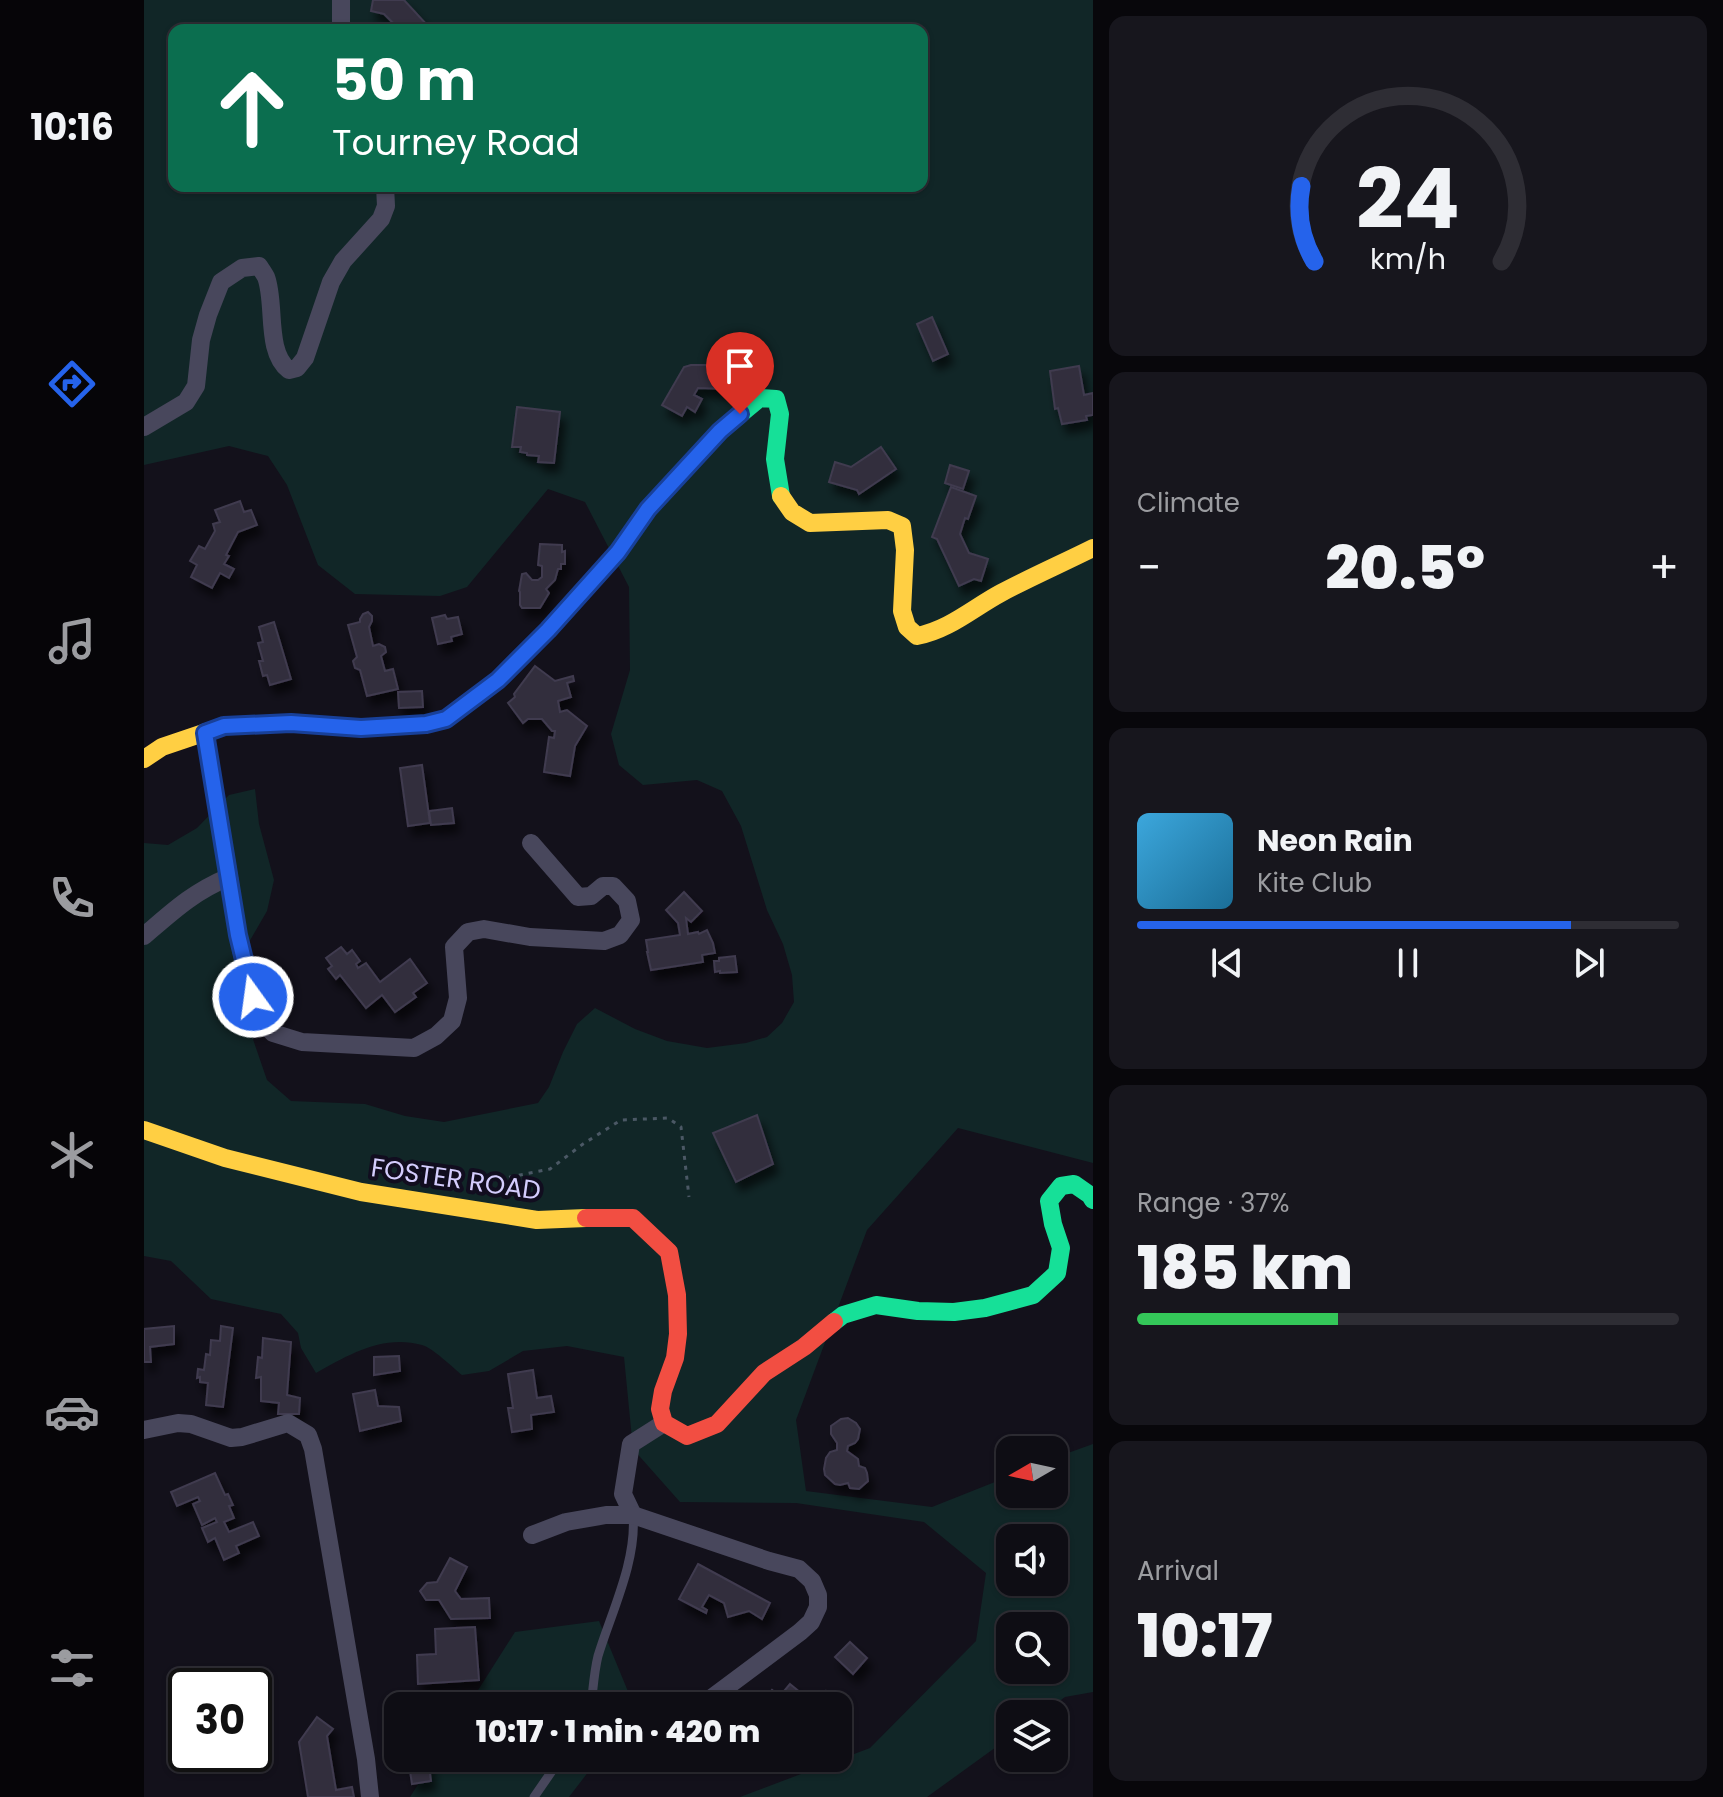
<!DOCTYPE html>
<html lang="en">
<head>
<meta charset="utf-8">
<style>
	body { margin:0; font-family:Poppins,sans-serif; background:#17161d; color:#f1f3f6; height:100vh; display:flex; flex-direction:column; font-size:30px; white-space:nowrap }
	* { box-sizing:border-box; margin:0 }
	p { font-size:26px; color:#9b9ca0 }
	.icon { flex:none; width:44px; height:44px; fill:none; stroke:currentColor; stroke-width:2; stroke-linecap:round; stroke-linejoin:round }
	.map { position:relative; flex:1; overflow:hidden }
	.drawer { display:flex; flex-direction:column; gap:16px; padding:16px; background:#08070b; width:630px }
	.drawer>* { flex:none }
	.top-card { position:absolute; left:24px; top:24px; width:760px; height:168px; border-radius:16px; box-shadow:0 2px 6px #0004,0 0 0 2px #2e2d34; background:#0b6e4f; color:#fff; overflow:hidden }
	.needle { width:52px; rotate:261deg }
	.fabs { position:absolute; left:852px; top:1436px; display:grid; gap:16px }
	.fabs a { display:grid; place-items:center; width:72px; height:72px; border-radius:16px; background:#0e0d14; box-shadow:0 2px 6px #0004,0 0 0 2px #2e2d34; font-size:40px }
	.speed { position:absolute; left:24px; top:1668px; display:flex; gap:16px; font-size:40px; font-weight:700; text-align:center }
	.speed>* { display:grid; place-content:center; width:104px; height:104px; border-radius:50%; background:#0e0d14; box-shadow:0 2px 6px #0004,0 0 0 2px #2e2d34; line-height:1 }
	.speed .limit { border:4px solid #111; border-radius:12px; background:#fff; color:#111 }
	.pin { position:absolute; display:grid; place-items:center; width:68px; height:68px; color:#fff; margin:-82px -34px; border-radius:50% 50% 50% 0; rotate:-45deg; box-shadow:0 0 8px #0007 }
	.pin .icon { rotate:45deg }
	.me { position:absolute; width:88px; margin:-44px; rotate:346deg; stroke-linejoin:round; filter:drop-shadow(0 0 6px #0008) }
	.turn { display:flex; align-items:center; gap:28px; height:168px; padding:0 32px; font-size:36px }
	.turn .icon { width:104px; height:104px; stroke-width:2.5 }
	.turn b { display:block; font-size:56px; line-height:68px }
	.big { font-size:60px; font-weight:800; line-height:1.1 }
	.drawer .widget { flex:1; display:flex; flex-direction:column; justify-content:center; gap:12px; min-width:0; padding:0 28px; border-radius:16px; background:#17161d }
	.drawer .dial { align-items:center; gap:0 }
	.dial svg { height:208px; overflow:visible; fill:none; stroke:#2e2d34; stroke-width:7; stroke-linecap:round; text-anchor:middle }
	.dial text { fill:#f1f3f6; stroke:none }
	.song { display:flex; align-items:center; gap:24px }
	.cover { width:96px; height:96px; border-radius:12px; background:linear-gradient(135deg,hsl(200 70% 55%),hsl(200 70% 35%)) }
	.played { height:8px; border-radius:4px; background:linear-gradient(90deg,#2563eb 80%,#2e2d34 80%) }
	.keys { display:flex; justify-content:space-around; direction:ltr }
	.heat { display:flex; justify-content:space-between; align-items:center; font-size:44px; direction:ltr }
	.charge { height:12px; border-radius:6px; background:linear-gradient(90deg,#34c759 37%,#2e2d34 0) }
	.trip { position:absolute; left:240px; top:1692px; width:468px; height:80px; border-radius:16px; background:#0e0d14; box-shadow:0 2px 6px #0004,0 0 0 2px #2e2d34; font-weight:800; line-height:80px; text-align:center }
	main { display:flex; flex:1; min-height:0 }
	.dock { display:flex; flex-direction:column; width:144px; justify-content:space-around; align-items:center; background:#060508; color:#9b9ca0 }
	.dock .icon { width:56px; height:56px }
	.dock .current { color:#2563eb }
	.dock b { font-size:36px; color:#f1f3f6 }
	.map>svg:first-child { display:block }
	.green { fill:#112627; fill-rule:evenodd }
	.building { fill:#312f3e; stroke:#403b4f; stroke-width:2; filter:url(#shadow) }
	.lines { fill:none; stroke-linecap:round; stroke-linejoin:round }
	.path { stroke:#4b5865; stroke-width:3; stroke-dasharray:4 6; stroke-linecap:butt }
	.lane { stroke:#48475c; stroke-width:9 }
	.street { stroke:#48475c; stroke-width:18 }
	.fast { stroke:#16e098; stroke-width:18 }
	.slow { stroke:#ffcf43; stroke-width:18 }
	.jam { stroke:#f24e42; stroke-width:18 }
	.route-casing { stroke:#184099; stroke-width:20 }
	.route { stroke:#2563eb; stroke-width:14 }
	.labels { text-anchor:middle; stroke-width:8; stroke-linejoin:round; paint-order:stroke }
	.street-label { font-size:26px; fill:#d4cdfd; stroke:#110d1f }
</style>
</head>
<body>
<main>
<nav class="dock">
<b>10:16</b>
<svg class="icon current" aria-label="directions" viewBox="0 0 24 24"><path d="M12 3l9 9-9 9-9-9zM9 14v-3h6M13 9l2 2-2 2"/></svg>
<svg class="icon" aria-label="music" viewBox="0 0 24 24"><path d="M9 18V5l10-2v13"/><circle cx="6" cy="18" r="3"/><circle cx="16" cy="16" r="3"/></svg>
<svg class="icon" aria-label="phone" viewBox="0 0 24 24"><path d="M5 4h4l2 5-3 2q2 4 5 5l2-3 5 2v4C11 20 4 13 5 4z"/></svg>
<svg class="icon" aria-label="climate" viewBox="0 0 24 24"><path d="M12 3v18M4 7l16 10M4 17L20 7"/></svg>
<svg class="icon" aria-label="car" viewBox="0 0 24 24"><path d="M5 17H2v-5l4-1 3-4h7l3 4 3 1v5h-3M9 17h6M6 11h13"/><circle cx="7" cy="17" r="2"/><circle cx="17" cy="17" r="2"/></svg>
<svg class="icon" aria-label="filters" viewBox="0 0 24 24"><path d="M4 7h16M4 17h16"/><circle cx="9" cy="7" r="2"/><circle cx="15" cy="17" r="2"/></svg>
</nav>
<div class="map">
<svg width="949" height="1797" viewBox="0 0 949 1797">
	<defs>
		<filter id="shadow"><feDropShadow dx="5" dy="9" stdDeviation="4" flood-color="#0009"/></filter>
	</defs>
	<rect width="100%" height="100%" fill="#13111b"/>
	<g class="green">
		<path d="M 0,0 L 949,0 L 949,1163 L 814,1128 L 723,1230 L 652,1420 L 662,1491 L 788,1507 L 866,1476 L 866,1494 L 910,1494 L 910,1458 L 949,1444 L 949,1692 L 921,1697 L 898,1714 L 866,1714 L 866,1737 L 783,1797 L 596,1797 L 726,1748 L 832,1641 L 842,1573 L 780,1522 L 652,1503 L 536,1502 L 489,1449 L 480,1357 L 423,1346 L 379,1351 L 345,1371 L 318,1375 C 308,1367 289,1348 278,1345 C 239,1334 204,1355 172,1373 L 157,1348 L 154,1333 L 137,1314 L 67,1299 L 27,1261 L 0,1256 L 0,843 L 24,845 L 53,828 L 85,795 L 111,789 L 115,824 L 130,880 L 123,911 L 94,961 L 100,1013 L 123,1080 L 147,1101 L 221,1104 L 261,1116 L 300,1122 L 394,1103 L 405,1087 L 419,1052 L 433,1024 L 451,1008 L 491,1029 L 523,1041 L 563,1048 L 602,1043 L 623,1037 L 638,1023 L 650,1002 L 648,975 L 639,944 L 623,910 L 597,826 L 578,791 L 553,780 L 499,785 L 475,765 L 467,734 L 486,670 L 485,587 L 441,502 L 404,489 L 323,587 L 296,596 L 211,594 L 174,565 L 143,485 L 124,456 L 85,446 L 0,465 ZM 30,30 L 778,30 L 778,186 L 30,186 ZM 866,1538 L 910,1538 L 910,1582 L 866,1582 ZM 866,1626 L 910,1626 L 910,1670 L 866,1670 Z"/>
		<polygon points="455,1621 490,1706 324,1706 371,1632"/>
		<polygon points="291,1758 455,1758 425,1797 266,1797"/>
	</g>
	<g class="building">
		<polygon points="229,0 260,0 285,27 283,30 256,30 240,14 227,11"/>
		<polygon points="788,317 804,354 789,361 773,324"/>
		<polygon points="547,365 582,365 581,389 554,388 550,395 558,399 551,412 543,407 538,416 518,405 540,367"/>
		<polygon points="935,366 940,395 949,393 949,415 942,416 943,420 918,424 914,408 911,409 906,371"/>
		<polygon points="373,407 416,412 410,463 394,462 395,456 383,455 383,453 376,452 377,447 368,447"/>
		<polygon points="737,447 752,469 715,494 713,490 685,482 691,462 707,467"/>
		<polygon points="806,465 825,471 819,489 801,483"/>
		<polygon points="807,487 832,496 824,519 821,518 816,534 825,553 844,559 837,581 830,579 815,586 793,539 788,537"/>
		<polygon points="96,501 100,512 107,510 113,525 94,532 82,555 85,556 80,564 90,569 85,578 76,573 68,588 47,577 53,565 46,561 55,546 61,549 71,531 69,524 76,522 71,510"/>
		<polygon points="396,544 418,545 418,552 421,551 421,564 417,564 417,569 414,569 411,580 402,589 405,593 396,608 378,608 376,605 376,592 375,591 378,574 382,573 388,580 394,580 398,577 398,566 394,565"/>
		<polygon points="224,612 228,616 228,621 225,627 229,646 235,644 241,647 242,652 237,656 241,671 249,669 254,689 223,696 216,670 211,668 209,661 213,657 204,625 216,622 216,619 219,614"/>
		<polygon points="301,615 303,619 314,617 318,634 307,637 308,641 294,644 288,618"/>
		<polygon points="130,622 147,679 126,685 123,675 119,676 115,661 119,661 114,643 119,642 115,627"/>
		<polygon points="391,666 411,681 429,676 430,681 423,683 427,697 414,701 416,712 423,710 443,726 431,746 426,776 400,772 405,737 410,738 411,731 408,731 398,719 384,719 379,723 364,703 371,697 370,694"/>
		<polygon points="278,691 279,707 255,708 254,692"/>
		<polygon points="278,765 286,823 264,826 256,768"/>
		<polygon points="308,808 310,823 287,825 285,811"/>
		<polygon points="540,892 558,911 547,922 542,918 544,934 554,932 555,934 563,930 569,943 571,953 558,955 559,962 507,970 503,952 504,952 502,940 536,935 534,923 522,910"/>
		<polygon points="197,947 203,954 208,950 216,961 212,964 214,968 222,963 236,982 266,959 283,983 269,993 272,997 251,1012 238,995 222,1008 196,975 192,979 184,969 188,966 182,958"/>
		<polygon points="591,956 593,972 576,973 576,971 571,972 570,961 575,961 575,958"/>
		<polygon points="613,1115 629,1164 592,1182 569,1133"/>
		<polygon points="30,1326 30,1344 6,1347 7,1362 0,1362 0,1329"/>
		<polygon points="77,1326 89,1328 79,1407 62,1405 64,1383 56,1382 56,1377 53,1378 54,1369 60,1370 62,1354 66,1355 67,1340 76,1341"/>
		<polygon points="119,1338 147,1342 143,1395 156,1398 155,1414 134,1414 135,1403 117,1401 117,1377 112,1378 114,1357 118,1358"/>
		<polygon points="255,1356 256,1371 230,1375 230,1357"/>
		<polygon points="389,1370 393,1398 407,1396 410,1412 387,1415 388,1429 368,1432 364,1408 369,1408 364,1374"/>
		<polygon points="231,1390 234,1406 255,1407 257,1421 216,1431 209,1394"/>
		<polygon points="704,1418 712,1423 716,1429 714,1439 711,1443 704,1446 703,1451 714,1459 715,1466 721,1468 723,1473 724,1481 715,1489 706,1488 704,1483 696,1485 691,1484 681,1475 680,1469 682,1458 686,1452 693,1450 693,1443 687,1434 687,1426 697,1419"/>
		<polygon points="71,1473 81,1495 84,1494 89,1505 85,1506 90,1518 80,1522 85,1532 109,1522 115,1536 92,1546 95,1553 80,1560 71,1538 64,1542 58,1528 73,1522 71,1518 58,1525 49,1504 56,1501 54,1497 33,1506 27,1492"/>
		<polygon points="306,1558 323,1567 311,1591 317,1599 345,1598 346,1618 307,1619 295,1600 282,1600 276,1591 283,1583 293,1582"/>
		<polygon points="554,1564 626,1603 618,1619 605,1611 584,1617 580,1603 565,1595 558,1607 563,1610 562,1613 535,1599"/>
		<polygon points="331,1627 335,1680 274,1684 273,1655 292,1654 291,1629"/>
		<polygon points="706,1642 723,1658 709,1674 691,1657"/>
		<polygon points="646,1684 657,1693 654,1696 667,1706 615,1706 628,1690 636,1696"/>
		<polygon points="682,1691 699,1705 694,1711 694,1706 670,1706"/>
		<polygon points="173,1717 189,1729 183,1736 192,1790 208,1787 210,1797 164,1797 155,1742"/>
		<polygon points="254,1721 254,1757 245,1758 242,1740 246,1740 244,1722"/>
		<polygon points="264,1758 284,1758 287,1781 268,1784"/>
	</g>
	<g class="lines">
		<polyline class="path" points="328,1191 346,1181 406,1169 439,1144 477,1120 524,1118 537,1127 545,1197"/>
		<g class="lane">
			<path d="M 447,1706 C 449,1690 450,1672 454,1656 C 467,1613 493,1561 489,1515"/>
			<polyline points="390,1797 417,1758"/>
		</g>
		<g class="street">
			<polyline points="197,30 197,0"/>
			<path d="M 0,427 L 42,402 L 52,386 L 57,340 L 64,315 L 77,282 L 98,268 L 115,266 C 117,269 120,273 122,277 C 132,303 121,352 145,370 L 153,368 L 161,358 L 187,282 L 199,261 L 237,219 L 242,206 L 241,186"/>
			<polyline points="85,877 94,935 105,986 114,1015 129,1033 158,1042 270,1048 292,1036 308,1021 314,998 310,947 324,932 340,929 386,937 460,941 476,935 487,920 483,901 469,886 459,886 447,896 434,897 387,843"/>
			<path d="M 0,936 C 29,911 49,892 85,877 L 61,733"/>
			<polyline points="0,1430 34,1423 47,1424 87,1438 98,1437 144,1423 164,1435 169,1449 222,1759 226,1797"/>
			<polyline points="489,1515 479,1494 487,1444 520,1423"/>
			<polyline points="388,1535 422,1522 462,1515 489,1515 625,1561 655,1569 668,1581 674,1595 674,1607 667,1622 656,1632 557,1706"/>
		</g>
		<g class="fast">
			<polyline points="451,578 474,552 504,509 576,431 616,398 632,399 636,414 631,459 637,496"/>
			<polyline points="690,1322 699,1315 732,1305 774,1311 810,1312 841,1308 889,1295 913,1273 917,1248 909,1224 905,1201 917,1186 930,1184 946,1195 949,1200"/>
		</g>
		<g class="slow">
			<path d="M 637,496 L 648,512 L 666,523 L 744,520 L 758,526 L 761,550 L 758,611 L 763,627 L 773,636 C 805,630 829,608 857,593 C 887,577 919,563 949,548"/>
			<polyline points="0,759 18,747 80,726 147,723 217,728 282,724 302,719 354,680 404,630 451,578"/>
			<polyline points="0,1130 81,1158 217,1192 393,1220 442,1218"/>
		</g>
		<polyline class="jam" points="442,1218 489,1218 525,1252 533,1295 534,1334 531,1358 519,1391 516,1409 520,1423 543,1436 573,1424 620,1373 660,1347 690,1322"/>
	</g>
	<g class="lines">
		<g class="route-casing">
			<polyline id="route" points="109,997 94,935 61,733 80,726 147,723 217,728 282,724 302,719 354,680 404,630 474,552 504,509 576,431 596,414"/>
		</g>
		<use href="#route" class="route"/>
	</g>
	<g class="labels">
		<g class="street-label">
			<text transform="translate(312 1179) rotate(8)" y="9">FOSTER ROAD</text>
		</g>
	</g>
</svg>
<div class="fabs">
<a><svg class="needle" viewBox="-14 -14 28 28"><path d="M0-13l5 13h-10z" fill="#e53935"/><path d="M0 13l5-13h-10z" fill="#9b9ca0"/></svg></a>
<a><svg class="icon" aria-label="sound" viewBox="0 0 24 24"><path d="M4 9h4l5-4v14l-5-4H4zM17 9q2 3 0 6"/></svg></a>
<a><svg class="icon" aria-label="search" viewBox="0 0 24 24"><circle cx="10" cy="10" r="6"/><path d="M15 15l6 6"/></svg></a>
<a><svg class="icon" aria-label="layers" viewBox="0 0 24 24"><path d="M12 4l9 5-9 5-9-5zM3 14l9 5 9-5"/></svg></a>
</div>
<div class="speed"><div class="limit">30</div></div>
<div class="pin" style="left:596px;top:414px;background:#d93025"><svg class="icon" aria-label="arrive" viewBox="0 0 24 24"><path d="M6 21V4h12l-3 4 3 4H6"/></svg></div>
<svg class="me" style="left:109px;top:997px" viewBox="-20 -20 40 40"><circle r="17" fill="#2563eb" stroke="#fff" stroke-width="3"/><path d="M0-11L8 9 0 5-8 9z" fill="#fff"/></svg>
<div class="trip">10:17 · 1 min · 420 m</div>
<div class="top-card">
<div class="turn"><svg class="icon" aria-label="ahead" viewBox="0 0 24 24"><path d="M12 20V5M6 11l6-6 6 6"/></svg><div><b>50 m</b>Tourney Road</div></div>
</div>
</div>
<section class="drawer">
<div class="widget dial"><svg viewBox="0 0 100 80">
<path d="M14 69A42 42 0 1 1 86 69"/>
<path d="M14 69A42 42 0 0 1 9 40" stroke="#2563eb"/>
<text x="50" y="56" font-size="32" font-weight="700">24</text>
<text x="50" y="72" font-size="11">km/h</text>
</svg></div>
<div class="widget"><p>Climate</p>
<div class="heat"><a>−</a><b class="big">20.5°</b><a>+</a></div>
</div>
<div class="widget">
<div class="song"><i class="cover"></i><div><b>Neon Rain</b><p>Kite Club</p></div></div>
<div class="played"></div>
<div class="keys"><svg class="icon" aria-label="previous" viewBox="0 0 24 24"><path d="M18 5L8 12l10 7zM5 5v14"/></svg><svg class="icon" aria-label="pause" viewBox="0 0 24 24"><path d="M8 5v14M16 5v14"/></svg><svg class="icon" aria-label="next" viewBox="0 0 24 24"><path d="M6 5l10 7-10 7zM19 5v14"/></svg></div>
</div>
<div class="widget"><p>Range · 37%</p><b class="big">185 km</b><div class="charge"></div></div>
<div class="widget"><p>Arrival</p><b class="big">10:17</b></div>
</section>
</main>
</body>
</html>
